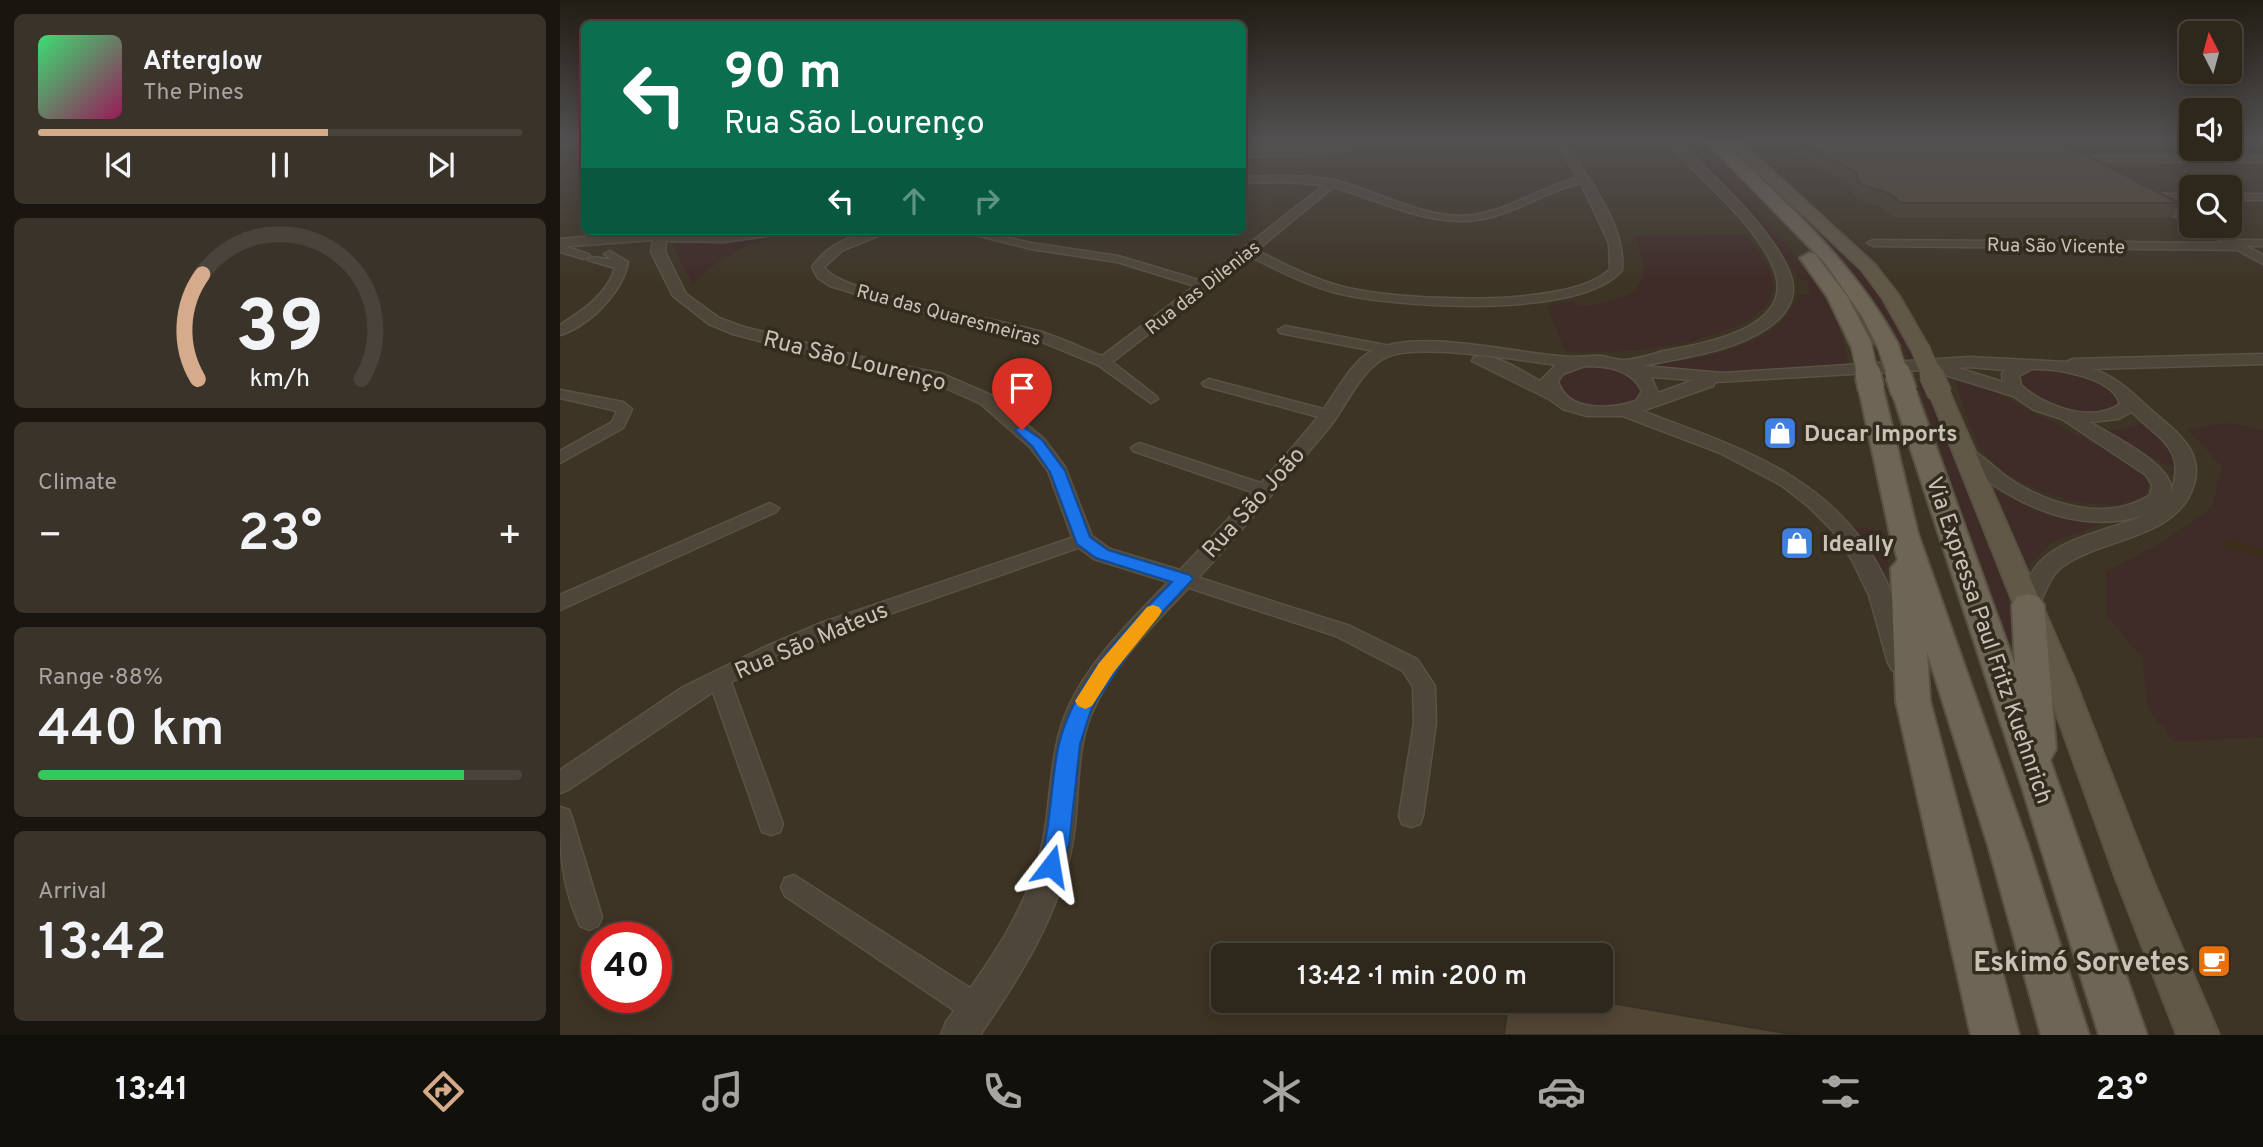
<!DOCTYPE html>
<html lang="en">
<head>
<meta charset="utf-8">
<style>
	body { margin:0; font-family:Overpass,sans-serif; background:#3a3329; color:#f1f3f6; height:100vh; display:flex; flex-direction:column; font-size:26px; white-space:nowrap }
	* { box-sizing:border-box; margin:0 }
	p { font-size:23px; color:#a7a5a3 }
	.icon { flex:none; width:38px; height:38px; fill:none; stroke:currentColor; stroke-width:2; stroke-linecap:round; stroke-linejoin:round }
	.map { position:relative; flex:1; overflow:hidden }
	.sheet { display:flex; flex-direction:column; gap:14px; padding:14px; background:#19150f; width:560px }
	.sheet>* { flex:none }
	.hud { position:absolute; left:21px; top:21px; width:665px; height:214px; border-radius:10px; box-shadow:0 4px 18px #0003,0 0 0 2px #49443b; background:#0b6e4f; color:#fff; overflow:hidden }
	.needle { width:46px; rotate:354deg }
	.tools { position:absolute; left:1619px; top:21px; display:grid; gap:14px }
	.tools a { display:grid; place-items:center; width:63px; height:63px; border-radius:10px; background:#2e271c; box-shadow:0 4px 18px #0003,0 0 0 2px #49443b; font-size:35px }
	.speed { position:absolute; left:21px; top:922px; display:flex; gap:14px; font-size:35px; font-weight:700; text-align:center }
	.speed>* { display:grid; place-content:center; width:91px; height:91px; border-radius:50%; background:#2e271c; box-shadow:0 4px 18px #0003,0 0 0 2px #49443b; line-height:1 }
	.speed .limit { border:10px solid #d22; background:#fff; color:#111 }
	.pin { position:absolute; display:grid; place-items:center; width:60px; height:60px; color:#fff; margin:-72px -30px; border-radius:50% 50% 50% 0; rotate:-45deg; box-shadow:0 0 7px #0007 }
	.pin .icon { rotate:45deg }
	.me { position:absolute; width:77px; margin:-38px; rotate:14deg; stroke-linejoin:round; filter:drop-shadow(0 0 5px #0008) }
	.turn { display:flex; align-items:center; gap:24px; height:147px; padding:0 28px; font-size:32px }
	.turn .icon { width:91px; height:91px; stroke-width:2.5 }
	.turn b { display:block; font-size:49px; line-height:60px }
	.lanes { display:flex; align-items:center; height:66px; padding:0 28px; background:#0003; justify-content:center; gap:35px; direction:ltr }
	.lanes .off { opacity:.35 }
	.big { font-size:52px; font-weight:600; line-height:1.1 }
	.sheet .card { flex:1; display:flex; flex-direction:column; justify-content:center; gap:10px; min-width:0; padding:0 24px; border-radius:10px; background:#3a3329 }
	.sheet .dial { align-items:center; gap:0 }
	.dial svg { height:182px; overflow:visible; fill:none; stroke:#49443b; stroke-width:7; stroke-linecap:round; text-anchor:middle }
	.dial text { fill:#f1f3f6; stroke:none }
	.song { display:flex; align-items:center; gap:21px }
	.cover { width:84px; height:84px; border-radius:10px; background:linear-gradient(135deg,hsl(140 70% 55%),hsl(330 70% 35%)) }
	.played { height:7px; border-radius:4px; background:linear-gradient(90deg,#d6ab8b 60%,#49443b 60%) }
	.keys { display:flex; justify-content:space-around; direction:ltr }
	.heat { display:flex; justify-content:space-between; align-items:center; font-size:38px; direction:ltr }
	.charge { height:10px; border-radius:5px; background:linear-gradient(90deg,#34c759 88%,#49443b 0) }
	.trip { position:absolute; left:651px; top:943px; width:402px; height:70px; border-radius:10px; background:#2e271c; box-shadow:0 4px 18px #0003,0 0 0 2px #49443b; font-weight:600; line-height:70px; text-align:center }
	.dock { display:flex; height:112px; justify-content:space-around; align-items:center; background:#12100b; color:#a7a5a3 }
	.dock .icon { width:49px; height:49px }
	.dock .selected { color:#d6ab8b }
	.dock b { font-size:32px; color:#f1f3f6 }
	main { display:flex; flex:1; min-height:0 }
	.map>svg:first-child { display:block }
	.green { fill:#3f2b27 }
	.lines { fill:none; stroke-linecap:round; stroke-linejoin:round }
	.stream-far1 { stroke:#3c2f19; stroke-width:6 }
	.stream { stroke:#3c2f19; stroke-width:8 }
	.minor-casing { stroke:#5a5245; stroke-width:3 }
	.tertiary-casing { stroke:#5a5245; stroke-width:3 }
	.secondary-casing { stroke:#5a5245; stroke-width:4 }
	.primary-casing { stroke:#5a5245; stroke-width:4 }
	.minor { fill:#4e4639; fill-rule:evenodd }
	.tertiary { fill:#4e4639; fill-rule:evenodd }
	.secondary { fill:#615847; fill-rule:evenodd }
	.primary { fill:#6e6557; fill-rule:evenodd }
	.secondary-bridge-far1-casing { stroke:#5a5245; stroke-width:20; stroke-linecap:butt }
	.secondary-bridge-casing { stroke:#5a5245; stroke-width:26; stroke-linecap:butt }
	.primary-bridge-far1-casing { stroke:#5a5245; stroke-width:23; stroke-linecap:butt }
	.primary-bridge-casing { stroke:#5a5245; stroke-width:29; stroke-linecap:butt }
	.secondary-bridge-far1 { stroke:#615847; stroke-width:18 }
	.secondary-bridge { stroke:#615847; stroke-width:23 }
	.primary-bridge-far1 { stroke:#6e6557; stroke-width:20 }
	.primary-bridge { stroke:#6e6557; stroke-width:25 }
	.wall { fill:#473c2e }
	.building { fill:#524635; stroke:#393125; stroke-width:2 }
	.route { fill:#1a73e8; stroke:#114b97; stroke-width:2 }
	.slow { fill:#f59e0b }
	.labels { text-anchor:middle; stroke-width:7; stroke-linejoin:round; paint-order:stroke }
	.far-street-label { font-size:19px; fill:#c9c2b5; stroke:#332b1e }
	.street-label { font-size:23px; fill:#c9c2b5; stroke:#332b1e }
	.poi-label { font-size:23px; font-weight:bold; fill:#c9c2b5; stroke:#332b1e; text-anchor:start }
	.near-poi-label { font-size:28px; font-weight:bold; fill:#c9c2b5; stroke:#332b1e; text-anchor:end }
</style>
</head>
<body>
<main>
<section class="sheet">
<div class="card">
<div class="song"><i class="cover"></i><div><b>Afterglow</b><p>The Pines</p></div></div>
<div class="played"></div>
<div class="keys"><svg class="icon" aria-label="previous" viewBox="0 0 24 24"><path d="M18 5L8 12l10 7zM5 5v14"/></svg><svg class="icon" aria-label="pause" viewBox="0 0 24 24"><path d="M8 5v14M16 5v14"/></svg><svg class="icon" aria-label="next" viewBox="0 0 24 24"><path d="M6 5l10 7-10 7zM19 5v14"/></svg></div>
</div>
<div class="card dial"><svg viewBox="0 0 100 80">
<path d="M14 69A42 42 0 1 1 86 69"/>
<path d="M14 69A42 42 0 0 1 16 23" stroke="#d6ab8b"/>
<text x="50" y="56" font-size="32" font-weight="700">39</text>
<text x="50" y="72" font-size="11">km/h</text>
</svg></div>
<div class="card"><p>Climate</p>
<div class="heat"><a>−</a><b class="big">23°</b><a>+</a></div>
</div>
<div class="card"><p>Range · 88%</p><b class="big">440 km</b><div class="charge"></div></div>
<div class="card"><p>Arrival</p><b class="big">13:42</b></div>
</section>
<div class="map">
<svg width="1703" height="1035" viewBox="0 0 1703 1035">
	<rect width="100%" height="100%" fill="#3e3425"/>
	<g class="green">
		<path d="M 1120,140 L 1126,140 C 1182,198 1280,281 1288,365 L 1167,375 L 1096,366 C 1104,361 1121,361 1132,359 C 1169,353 1227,335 1238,294 L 1250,296 L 1247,280 L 1241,280 L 1195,220 Z"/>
		<path d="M 1159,140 L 1165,140 L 1298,268 L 1325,300 L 1357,362 L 1350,362 C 1306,267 1232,211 1159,140 Z"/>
		<path d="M 1185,234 C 1199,252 1218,271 1211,296 C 1207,310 1192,318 1180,324 C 1124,350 1066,353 1006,352 L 987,306 L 1013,301 L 1019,307 C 1070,299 1099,293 1074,236 Z"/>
		<path d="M 210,236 C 182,249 153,260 133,285 L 113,246 L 131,241 Z"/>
		<path d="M 1035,366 C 1057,367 1071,373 1084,391 C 1082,394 1081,398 1078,400 C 1062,416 1004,408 1000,383 L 1007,373 Z"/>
		<path d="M 1475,368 C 1496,369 1558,375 1557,405 C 1537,423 1454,404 1459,375 Z"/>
		<polygon points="1357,381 1365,381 1450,603 1453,621 1451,644 1448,643"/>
		<path d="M 1395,382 L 1420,386 L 1441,395 L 1570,463 L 1590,480 L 1585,496 C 1577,498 1568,503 1560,504 C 1520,510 1441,484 1420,447 C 1409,428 1403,402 1395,382 Z"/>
		<path d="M 1588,422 C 1601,433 1617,449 1616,467 L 1606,465 L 1537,429 L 1561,430 Z"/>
		<polygon points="1671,423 1703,430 1703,737 1614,742 1588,708 1582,657 1546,615 1546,572 1606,540 1652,508 1662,467 1629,430"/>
		<path d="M 1430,487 C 1477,512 1498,517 1551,520 L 1490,543 L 1463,570 Z"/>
		<polygon points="1292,527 1323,531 1329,566 1324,572"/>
	</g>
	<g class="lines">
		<polyline class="stream-far1" points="1668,544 1671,545"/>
		<polyline class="stream" points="1668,544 1703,553"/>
		<g class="minor-casing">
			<g id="minor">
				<path d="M 1005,146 L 1009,149 C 1031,183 1066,227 1062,270 C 1022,320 831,308 773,292 C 744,284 716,270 690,256 L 552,362 L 596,396 L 598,399 L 591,403 L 538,365 L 473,338 L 323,302 L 270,286 L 258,278 L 252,267 C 270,241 300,231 330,231 L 283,250 L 264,267 C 278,294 445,320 482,332 C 502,339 522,348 542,356 L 635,286 L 557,262 L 471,249 L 399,231 L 419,231 L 471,243 L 558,256 L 642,281 L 764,185 L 728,182 L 682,183 L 682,177 C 712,176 744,174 773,180 C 816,190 857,216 902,216 C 943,215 979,187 1018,178 L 1001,149 ZM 1021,183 L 1049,243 L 1050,269 C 1010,310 834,301 780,286 C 751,278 723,264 697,250 L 773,187 C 827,202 878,233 935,216 C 965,207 991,190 1021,183 Z"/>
				<polygon points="1519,156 1703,156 1703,162 1516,161 1516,157"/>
				<polygon points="1587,194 1631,194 1631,200 1583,199 1583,195"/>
				<rect x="1670" y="194" width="33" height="6"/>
				<polygon points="1671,240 1703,240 1703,246 1684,246 1679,250 1313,246 1307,243 1313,240 1666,243"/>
				<polygon points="0,245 28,254 30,256 24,259 0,252"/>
				<path d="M 50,251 L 68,262 C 63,292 29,326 0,335 L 0,325 C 22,311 47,295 55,268 L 28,260 L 34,257 L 52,260 L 44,254 Z"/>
				<polygon points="725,326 830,346 837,350 830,354 720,333 718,330"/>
				<polygon points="649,379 775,412 778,415 770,420 644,386 642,383"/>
				<polygon points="0,390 63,402 72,409 63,428 0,463 0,451 52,422 57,411 0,398"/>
				<polygon points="579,443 710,486 712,490 710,494 698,494 573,451 571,448"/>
				<polygon points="210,503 219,508 216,512 0,610 0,595"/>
				<polygon points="523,534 532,540 529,544 275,633 171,682 223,824 220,832 211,835 202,832 153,692 8,790 0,793 0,770 123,687 205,647 261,623"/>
				<polygon points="624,573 790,626 857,659 875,686 876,723 863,816 860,824 851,827 842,824 839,816 854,723 853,687 843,671 776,636 617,584 615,579 617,574"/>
				<path d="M 0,807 L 9,810 L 12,818 L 42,917 L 38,926 L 29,930 L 20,926 C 1,884 0,852 0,807 Z"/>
				<polygon points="234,875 427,999 431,1009 427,1019 417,1023 407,1019 225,896 221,887 225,878"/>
			</g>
		</g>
		<g class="tertiary-casing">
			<g id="tertiary">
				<polygon points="798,140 813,140 774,154 682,157 682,151 773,148"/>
				<path d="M 1106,140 L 1117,140 C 1146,169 1235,248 1233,291 C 1232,307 1219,321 1206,329 C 1171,352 1124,357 1083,366 L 1163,373 L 1409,357 L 1506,362 L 1513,359 L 1703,354 L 1703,364 L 1532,369 C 1563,379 1579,401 1604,421 C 1624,438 1642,456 1634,484 C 1618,539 1544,537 1503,566 C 1488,577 1485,595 1476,611 L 1468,613 L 1460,611 L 1456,605 C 1462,590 1469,574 1480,562 C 1505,536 1552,530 1584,515 C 1515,537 1450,502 1398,458 L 1395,454 L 1398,450 C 1416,445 1433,468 1448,478 C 1488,505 1547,523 1590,495 L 1592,485 L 1586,475 L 1502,419 L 1474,410 L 1453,396 L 1382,374 L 1380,369 L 1155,382 L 1153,386 L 1082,411 C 1181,448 1278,478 1326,581 C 1338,607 1346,635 1354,663 L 1350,670 L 1341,672 L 1332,670 L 1328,663 L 1309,595 L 1292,560 L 1273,531 L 1248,506 L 1221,485 L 1160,453 L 1063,416 L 1027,416 L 1003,409 L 989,399 L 912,361 L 914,357 C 935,352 963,372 980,381 L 996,365 C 960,360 857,343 827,357 C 800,369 786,408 767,430 C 728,476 689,522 649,566 C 608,611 555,657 531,715 C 515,754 520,799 513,840 C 501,912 460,977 420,1035 L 381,1035 L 386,1022 C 426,967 469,909 483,841 C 492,796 489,749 509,706 C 531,658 572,620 608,582 L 534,559 L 515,545 L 488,471 L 470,447 L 421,404 L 370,381 L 313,371 L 173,334 L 149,324 L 113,296 L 91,252 L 93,240 L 0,247 L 0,239 L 73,232 L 164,234 L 220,231 L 214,235 L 164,242 L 106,241 L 105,252 L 126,294 L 159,318 L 184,327 L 321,362 L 380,373 L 433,396 L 484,439 L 505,467 L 532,536 L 550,549 L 620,570 C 667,521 715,470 758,417 C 775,396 790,360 816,349 C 867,328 961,356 1016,357 C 1025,357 1033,355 1042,356 C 1049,357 1056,360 1063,360 C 1076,360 1092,354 1104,351 C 1147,343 1242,327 1212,264 C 1188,215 1140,181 1106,140 ZM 1025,366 C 1048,366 1071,369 1082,391 L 1076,401 C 1051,409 1007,413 998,381 L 1003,374 ZM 1409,367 L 1445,370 L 1442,374 L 1443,382 L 1398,368 ZM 1472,369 C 1496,368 1553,377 1560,404 C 1532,424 1483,406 1461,385 L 1459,376 ZM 1091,377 L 1134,380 L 1098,393 ZM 1572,412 C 1599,440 1627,448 1611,492 C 1615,465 1552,436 1530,422 L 1558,419 Z"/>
				<polygon points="1590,195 1631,216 1631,225 1586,202 1584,199"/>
				<polygon points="1633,226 1648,226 1703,255 1703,264"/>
			</g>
		</g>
		<g class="secondary-casing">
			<g id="secondary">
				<polygon points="1165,140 1178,140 1314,264 1339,296 1369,348 1367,352 1353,352 1322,297 1302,270"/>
				<polygon points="1380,388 1387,390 1390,394 1514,679 1591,876 1659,1035 1617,1035 1555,876 1484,679 1370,394 1373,390"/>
			</g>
		</g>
		<g class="primary-casing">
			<g id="primary">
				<path d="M 1145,140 L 1160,140 C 1227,204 1295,263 1339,346 L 1336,351 L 1320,351 L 1302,316 L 1266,264 Z"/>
				<polygon points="1249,253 1255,254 1287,296 1312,344 1309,349 1293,349 1290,344 1267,296 1240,258"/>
				<polygon points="1311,382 1319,384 1323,389 1358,534 1468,845 1529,1035 1481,1035 1428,845 1367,652 1370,701 1459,1035 1411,1035 1336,701 1331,568 1338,560 1330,534 1299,389 1303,384"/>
				<polygon points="1344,385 1352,387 1356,392 1455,665 1452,605 1457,597 1468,594 1479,597 1484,605 1496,749 1490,760 1587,1035 1539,1035 1462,787 1332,392 1336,387"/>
			</g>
		</g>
		<use href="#minor" class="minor"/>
		<use href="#tertiary" class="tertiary"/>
		<use href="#secondary" class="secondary"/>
		<use href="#primary" class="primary"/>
		<g class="secondary-bridge-far1-casing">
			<polyline id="secondary-bridge-far1" points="1360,348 1372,376"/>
		</g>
		<g class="secondary-bridge-casing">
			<polyline id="secondary-bridge" points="1371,374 1380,394"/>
		</g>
		<g class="primary-bridge-far1-casing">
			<g id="primary-bridge-far1">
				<polyline points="1301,344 1308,376"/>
				<polyline points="1328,346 1338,376"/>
			</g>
		</g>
		<g class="primary-bridge-casing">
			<g id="primary-bridge">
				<polyline points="1308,374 1311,389"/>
				<polyline points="1338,374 1344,392"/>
			</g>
		</g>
		<use href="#secondary-bridge-far1" class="secondary-bridge-far1"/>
		<use href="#secondary-bridge" class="secondary-bridge"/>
		<use href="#primary-bridge-far1" class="primary-bridge-far1"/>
		<use href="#primary-bridge" class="primary-bridge"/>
	</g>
	<polygon class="wall" points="1220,140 1489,140 1619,203 1611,218 1336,218 1323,208 1298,199 1293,194 1293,188 1236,153"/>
	<g class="building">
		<polygon points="1239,140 1489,140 1508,150 1516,150 1619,203 1341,203 1328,193 1302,185 1297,180 1297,173"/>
		<polygon points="948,1001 1040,1001 1236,1035 944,1035"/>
	</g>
	<linearGradient id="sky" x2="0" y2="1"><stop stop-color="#221d14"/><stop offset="0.49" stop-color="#525051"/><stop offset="1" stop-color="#525051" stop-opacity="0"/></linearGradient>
	<rect width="1703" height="285" fill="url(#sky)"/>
	<path class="route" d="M 462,426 L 482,440 L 505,471 L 530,537 L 548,550 L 630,575 L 633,579 L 581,635 L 532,707 L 520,744 L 509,844 L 499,873 L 491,877 L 482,873 L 479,866 C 492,826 490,784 499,744 C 515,680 567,627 612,582 L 536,558 L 517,544 L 490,472 L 472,446 L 455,430 Z"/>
	<polygon class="slow" points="593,605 599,607 602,611 599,616 553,673 532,706 525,709 518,706 515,701 539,663 587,607"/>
	<defs>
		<g id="shop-square" transform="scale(1.75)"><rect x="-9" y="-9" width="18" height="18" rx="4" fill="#3f7fe0" stroke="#332b1e"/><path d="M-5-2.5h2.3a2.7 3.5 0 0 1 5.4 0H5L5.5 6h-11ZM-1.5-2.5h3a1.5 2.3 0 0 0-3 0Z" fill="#fff"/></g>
		<g id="cafe-square" transform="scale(1.75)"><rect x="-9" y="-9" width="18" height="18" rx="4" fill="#e8710a" stroke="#332b1e"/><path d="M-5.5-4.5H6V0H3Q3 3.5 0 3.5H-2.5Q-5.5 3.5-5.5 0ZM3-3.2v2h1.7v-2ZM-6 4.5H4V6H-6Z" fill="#fff"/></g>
	</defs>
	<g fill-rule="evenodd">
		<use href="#shop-square" x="1220" y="433"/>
		<use href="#shop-square" x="1237" y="543"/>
		<use href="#cafe-square" x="1654" y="961"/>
	</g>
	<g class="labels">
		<g class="far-street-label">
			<text transform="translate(1496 245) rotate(1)" y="7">Rua São Vicente</text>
			<text transform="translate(642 287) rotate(-38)" y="7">Rua das Dilenias</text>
			<text transform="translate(389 314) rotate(15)" y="7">Rua das Quaresmeiras</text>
		</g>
		<g class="street-label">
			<text transform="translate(295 360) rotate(14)" y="8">Rua São Lourenço</text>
			<text transform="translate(693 502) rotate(-48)" y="8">Rua São João</text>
			<text transform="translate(251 640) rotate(-23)" y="8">Rua São Mateus</text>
			<text transform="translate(1430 640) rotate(71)" y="8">Via Expressa Paul Fritz Kuehnrich</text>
		</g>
		<g class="poi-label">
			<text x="1244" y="441">Ducar Imports</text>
			<text x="1262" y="551">Ideally</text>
		</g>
		<g class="near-poi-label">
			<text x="1630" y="971">Eskimó Sorvetes</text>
		</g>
	</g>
</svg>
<div class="tools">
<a><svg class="needle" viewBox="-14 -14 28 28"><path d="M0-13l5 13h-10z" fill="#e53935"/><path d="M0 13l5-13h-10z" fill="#a7a5a3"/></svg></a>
<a><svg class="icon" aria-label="sound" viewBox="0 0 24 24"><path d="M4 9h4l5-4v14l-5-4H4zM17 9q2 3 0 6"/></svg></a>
<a><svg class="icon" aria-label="search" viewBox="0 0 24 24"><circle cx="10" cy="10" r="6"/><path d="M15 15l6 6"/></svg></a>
</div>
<div class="speed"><div class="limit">40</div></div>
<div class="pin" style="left:462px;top:430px;background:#d93025"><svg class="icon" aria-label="arrive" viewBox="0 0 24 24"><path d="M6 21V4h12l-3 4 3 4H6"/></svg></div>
<svg class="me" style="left:491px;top:866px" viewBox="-20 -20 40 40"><path d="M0-17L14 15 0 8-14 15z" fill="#1a73e8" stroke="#fff" stroke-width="4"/></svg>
<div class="trip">13:42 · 1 min · 200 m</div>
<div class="hud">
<div class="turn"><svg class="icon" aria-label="left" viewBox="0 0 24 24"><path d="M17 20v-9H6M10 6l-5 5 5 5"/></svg><div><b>90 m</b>Rua São Lourenço</div></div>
<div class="lanes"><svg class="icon" aria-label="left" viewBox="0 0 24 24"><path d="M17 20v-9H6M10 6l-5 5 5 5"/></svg><svg class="icon off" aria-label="ahead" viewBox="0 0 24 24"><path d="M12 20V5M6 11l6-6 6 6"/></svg><svg class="icon off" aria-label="right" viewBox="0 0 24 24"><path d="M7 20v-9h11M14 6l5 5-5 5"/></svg></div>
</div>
</div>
</main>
<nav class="dock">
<b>13:41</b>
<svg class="icon selected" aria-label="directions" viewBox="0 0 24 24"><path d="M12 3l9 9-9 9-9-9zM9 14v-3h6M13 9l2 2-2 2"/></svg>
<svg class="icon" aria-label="music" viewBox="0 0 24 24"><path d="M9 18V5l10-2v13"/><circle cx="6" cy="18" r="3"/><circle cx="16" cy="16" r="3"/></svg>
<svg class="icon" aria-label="phone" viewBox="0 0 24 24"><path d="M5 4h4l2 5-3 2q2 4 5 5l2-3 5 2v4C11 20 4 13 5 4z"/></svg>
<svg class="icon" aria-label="climate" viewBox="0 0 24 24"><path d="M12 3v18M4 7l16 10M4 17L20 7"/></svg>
<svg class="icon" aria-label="car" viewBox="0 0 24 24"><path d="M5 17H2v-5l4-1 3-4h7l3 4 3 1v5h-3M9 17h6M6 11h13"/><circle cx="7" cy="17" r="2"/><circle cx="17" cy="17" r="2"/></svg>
<svg class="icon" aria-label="filters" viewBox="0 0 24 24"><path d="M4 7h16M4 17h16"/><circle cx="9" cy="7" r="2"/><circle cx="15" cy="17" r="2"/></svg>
<b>23°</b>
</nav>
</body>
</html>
